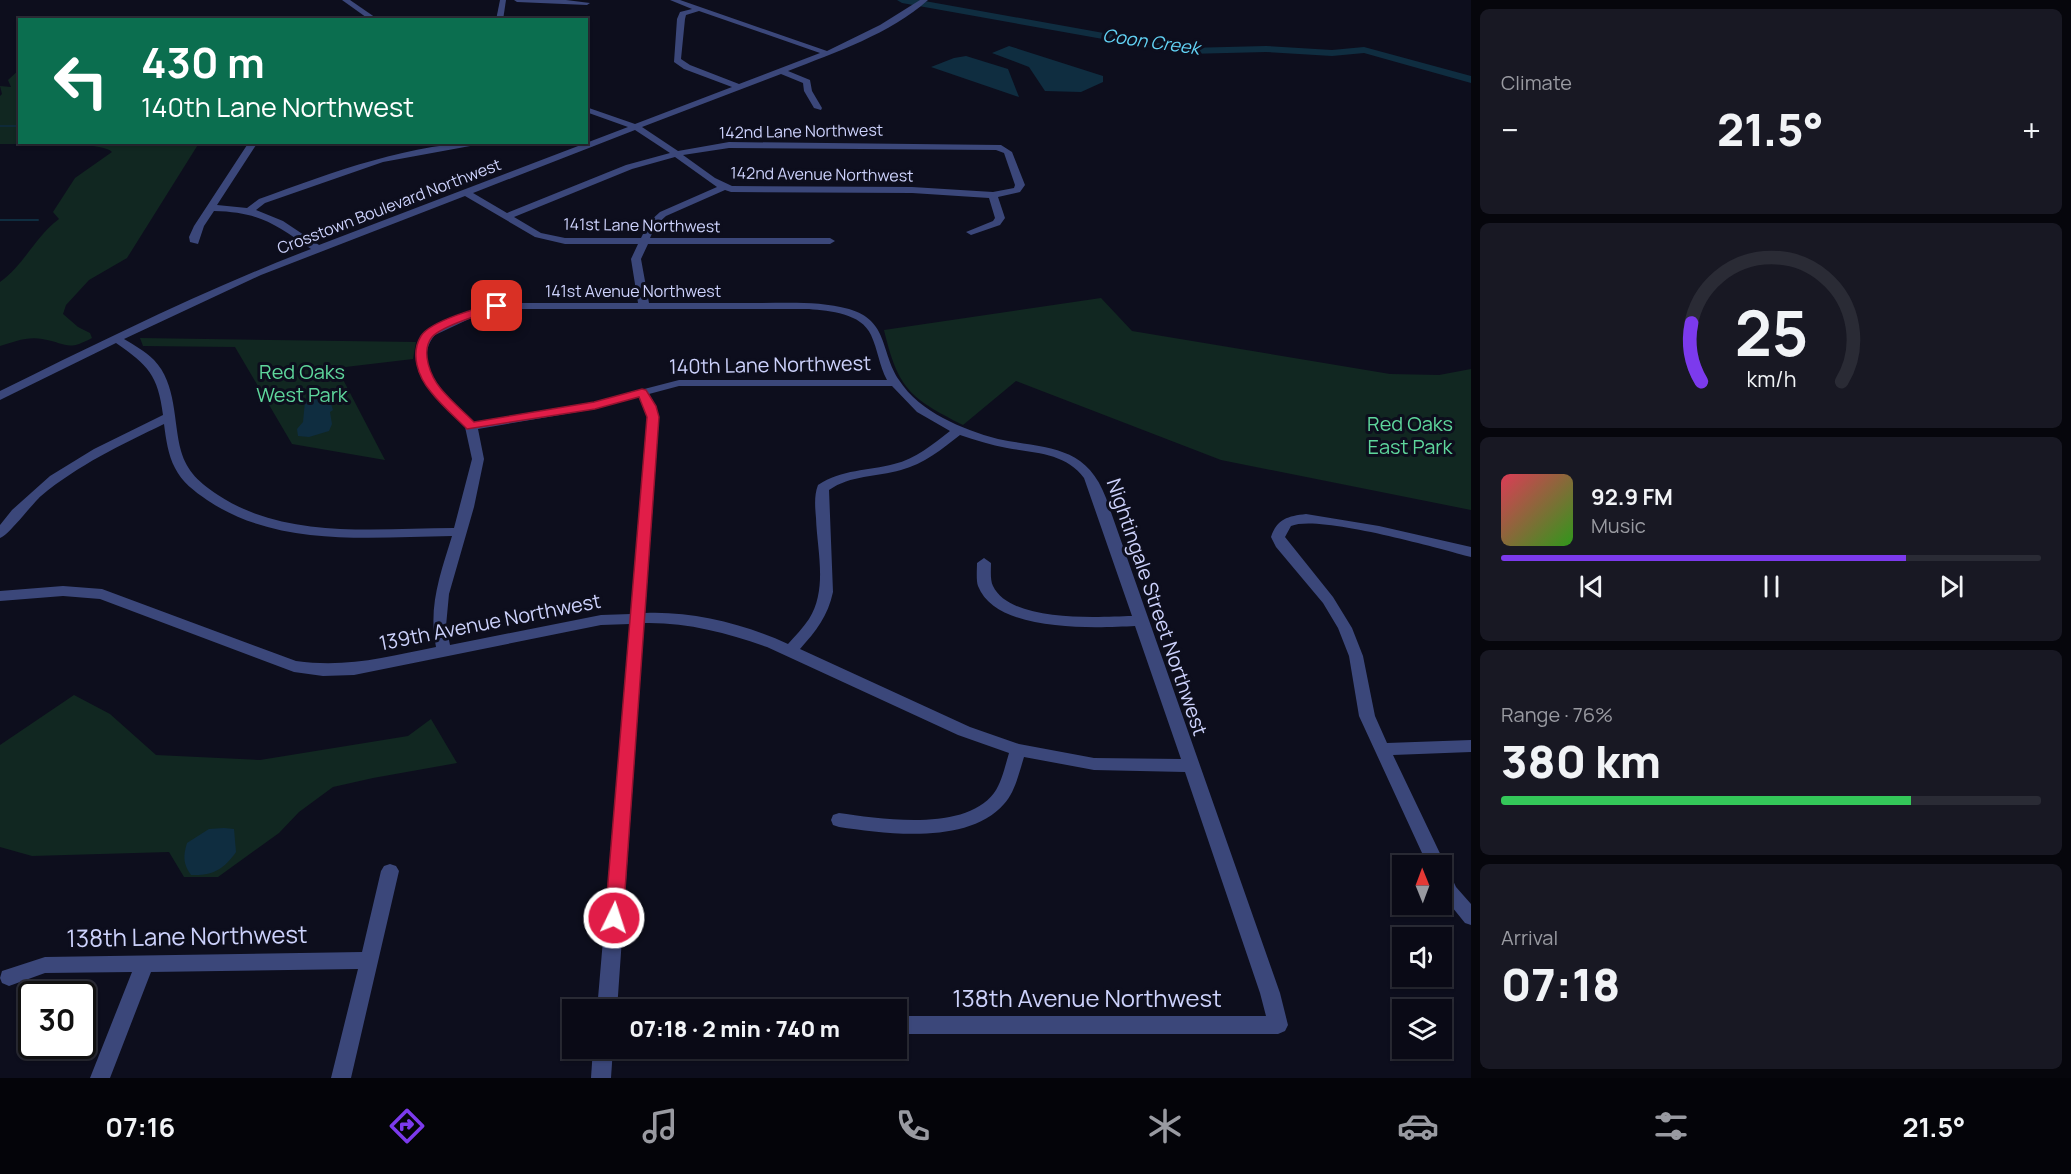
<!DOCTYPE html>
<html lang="en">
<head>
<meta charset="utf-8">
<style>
	body { margin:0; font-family:Manrope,sans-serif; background:#181823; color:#f1f3f6; height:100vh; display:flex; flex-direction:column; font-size:22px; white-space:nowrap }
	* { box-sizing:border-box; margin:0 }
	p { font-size:20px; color:#999aa1 }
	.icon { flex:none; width:33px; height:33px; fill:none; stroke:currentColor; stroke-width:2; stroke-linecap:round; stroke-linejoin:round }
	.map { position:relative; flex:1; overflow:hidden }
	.details { display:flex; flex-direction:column; gap:9px; padding:9px; background:#06060c; width:600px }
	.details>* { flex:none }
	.banner { position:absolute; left:18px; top:18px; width:570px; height:126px; border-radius:0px; box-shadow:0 2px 4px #0004,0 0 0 2px #2a2b35; background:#0b6e4f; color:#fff; overflow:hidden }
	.needle { width:39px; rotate:359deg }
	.tools { position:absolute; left:1392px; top:855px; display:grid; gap:12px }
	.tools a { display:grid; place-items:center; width:60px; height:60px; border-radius:0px; background:#0a0a16; box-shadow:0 2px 4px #0004,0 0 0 2px #2a2b35; font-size:30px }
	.speed { position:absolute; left:18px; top:981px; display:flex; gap:12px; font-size:30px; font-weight:700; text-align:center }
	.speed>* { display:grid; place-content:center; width:78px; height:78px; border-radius:50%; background:#0a0a16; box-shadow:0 2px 4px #0004,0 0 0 2px #2a2b35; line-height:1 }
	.speed .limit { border:3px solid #111; border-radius:9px; background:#fff; color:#111 }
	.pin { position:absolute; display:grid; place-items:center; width:51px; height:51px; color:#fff; margin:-26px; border-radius:12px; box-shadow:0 3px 9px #0006 }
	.me { position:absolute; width:66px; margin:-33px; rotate:4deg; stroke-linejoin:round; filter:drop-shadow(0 0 4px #0008) }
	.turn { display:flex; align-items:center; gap:21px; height:126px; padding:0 24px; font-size:27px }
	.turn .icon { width:78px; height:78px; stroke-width:2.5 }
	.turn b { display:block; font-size:42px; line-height:51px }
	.big { font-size:45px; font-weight:800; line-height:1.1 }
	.details .tile { flex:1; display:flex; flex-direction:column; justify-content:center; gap:9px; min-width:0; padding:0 21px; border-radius:9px; background:#181823 }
	.details .dial { align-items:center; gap:0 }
	.dial svg { height:156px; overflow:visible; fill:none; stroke:#2a2b35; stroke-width:7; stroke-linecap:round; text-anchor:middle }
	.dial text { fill:#f1f3f6; stroke:none }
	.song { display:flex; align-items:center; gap:18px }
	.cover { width:72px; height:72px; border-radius:9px; background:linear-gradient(135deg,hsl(350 70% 55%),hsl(110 70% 35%)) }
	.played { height:6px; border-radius:3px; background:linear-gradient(90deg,#7c3aed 75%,#2a2b35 75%) }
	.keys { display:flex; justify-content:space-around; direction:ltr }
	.heat { display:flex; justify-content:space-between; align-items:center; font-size:33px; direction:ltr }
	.charge { height:9px; border-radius:4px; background:linear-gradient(90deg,#34c759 76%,#2a2b35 0) }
	.trip { position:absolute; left:562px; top:999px; width:345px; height:60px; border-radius:0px; background:#0a0a16; box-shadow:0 2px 4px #0004,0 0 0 2px #2a2b35; font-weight:800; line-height:60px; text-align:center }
	.menu { display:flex; height:96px; justify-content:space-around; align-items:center; background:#040409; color:#999aa1 }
	.menu .icon { width:42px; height:42px }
	.menu .current { color:#7c3aed }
	.menu b { font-size:27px; color:#f1f3f6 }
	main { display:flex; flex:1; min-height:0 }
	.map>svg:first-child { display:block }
	.green { fill:#112721 }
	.water { fill:#0f2d40 }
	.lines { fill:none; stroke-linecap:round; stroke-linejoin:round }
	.stream-far1 { stroke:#0f2d40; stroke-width:1.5 }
	.stream { stroke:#0f2d40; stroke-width:2 }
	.river { fill:#0f2d40; fill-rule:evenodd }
	.minor { fill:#3b477a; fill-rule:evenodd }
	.route { fill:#e11d48; stroke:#92132f; stroke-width:1.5 }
	.labels { text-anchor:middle; stroke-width:6; stroke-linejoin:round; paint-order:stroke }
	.far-street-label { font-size:16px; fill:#cdd2fc; stroke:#0d0e1d }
	.far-water-label { font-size:18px; font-style:italic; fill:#62d3f5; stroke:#0d0e1d }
	.street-label { font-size:20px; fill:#cdd2fc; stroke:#0d0e1d }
	.park-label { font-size:20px; fill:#5ed69c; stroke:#0d0e1d }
	.near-street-label { font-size:24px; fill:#cdd2fc; stroke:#0d0e1d }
</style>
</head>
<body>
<main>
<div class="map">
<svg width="1471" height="1078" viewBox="0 0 1471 1078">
	<rect width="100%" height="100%" fill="#0d0e1d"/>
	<g class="green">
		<path d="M 19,70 L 20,142 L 199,143 L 127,258 L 89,280 L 66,305 L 63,314 L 78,327 L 90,333 L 92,338 C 66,352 67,343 42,339 C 28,336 13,342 0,346 L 0,282 C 24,265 35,237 59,219 L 53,212 L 75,178 L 112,152 C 105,141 18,144 0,144 L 0,96 L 2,94 L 0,86 L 11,87 L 8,80 Z"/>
		<path d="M 1101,298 L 1132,331 L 1390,374 L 1439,375 L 1471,369 L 1471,510 L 1221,460 L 1016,381 L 963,425 C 910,398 898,389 884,330 Z"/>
		<polygon points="140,338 416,342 413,359 337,368 385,460 292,444 235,347 143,346"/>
		<polygon points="74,695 110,714 156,755 260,760 408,736 431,719 457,763 373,778 333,787 299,812 279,833 218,877 184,877 169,852 32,856 0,847 0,745"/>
	</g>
	<g class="water">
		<polygon points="1009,46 1103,76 1103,82 1081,92 1045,91 1029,67 992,53"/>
		<polygon points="966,56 1008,69 1019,97 931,67 954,58"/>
		<polygon points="318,396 330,401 333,410 330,412 332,424 329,431 309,437 298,436 297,429 303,422 305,401"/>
		<path d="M 224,828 L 234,829 L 236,852 C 224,869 213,876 191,875 C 183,864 183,856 187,843 L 209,829 Z"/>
	</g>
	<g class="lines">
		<polyline class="stream-far1" points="0,126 20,126"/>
		<polyline class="stream" points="0,220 38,220"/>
		<polygon class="river" points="897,0 919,0 1187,48 1266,46 1332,50 1364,47 1471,76 1471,83 1364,53 1332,56 1266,52 1187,54 902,3"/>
		<g class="minor">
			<polygon points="342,0 350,0 379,20 370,20"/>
			<polygon points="500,0 506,0 503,20 496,20"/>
			<polygon points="514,0 566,0 590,3 587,5 517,2"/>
			<path d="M 670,0 L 680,0 L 827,51 L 880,25 L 920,0 L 928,0 C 890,34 836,52 788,71 L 810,80 L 812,91 L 822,108 L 821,110 L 814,108 L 804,91 L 803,83 L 781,74 L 642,127 L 678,151 L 729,142 L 1001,145 L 1012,152 L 1025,185 L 1020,192 L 998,197 L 1005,218 L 1000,225 L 971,235 L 966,232 L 993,221 L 995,218 L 989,198 L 912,193 L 731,192 L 725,190 L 666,216 L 656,225 L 650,238 L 830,238 L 835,241 L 830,244 L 648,244 L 641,259 L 649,303 C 685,303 722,303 758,303 C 789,303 819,301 849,309 C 889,321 880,351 899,380 C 909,396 926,409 943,418 C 960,427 979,434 998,439 C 1046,449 1086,444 1106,498 L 1280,993 L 1288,1025 L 1285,1031 L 1278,1034 L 897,1034 L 897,1016 L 1266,1016 L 1260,993 L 1185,772 L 1094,770 L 1024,757 C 1019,773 1015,792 1004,804 C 968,845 887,834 839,827 L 833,825 L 831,820 L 833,815 L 839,813 C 881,819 965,832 994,793 C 1002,782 1005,766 1009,753 L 958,735 L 767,647 C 728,633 686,622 644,623 L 617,1010 L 597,1010 L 630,624 L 601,625 L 354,675 L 323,676 L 294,672 L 100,599 L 63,596 L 0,601 L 0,591 L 63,586 L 102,589 L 296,661 C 347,668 386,657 436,647 C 428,607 440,575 452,536 C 371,537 278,548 207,500 C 194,491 182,482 175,468 C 168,455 166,439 164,424 C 121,445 78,465 41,496 C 32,504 8,536 0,538 L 0,525 L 12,510 L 50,476 L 94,449 L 163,415 C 158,375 148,365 116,343 L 4,398 L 0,400 L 0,391 C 102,341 204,290 311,249 C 275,224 259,212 214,211 L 204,226 L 198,244 L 190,242 L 189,237 L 194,226 L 249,142 L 258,142 L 217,205 L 247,208 L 259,199 C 334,172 411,142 492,142 L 383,162 L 265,203 L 256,210 L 283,221 L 319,245 L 628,127 L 586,112 L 586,107 L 635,124 L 732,87 L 684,69 L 674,62 L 677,19 L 680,12 L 692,9 ZM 699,11 L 820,53 L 739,84 L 690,65 L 681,59 L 685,19 L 686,15 ZM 635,130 L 670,153 L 626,165 L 507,213 L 473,193 ZM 729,148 L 996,150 L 1004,153 L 1015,185 L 1014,188 L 993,192 L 912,187 L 732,186 L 715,178 L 683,155 ZM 675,157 L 717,187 L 660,212 L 649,222 L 641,238 L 565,238 L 541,233 L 514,217 L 632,169 ZM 465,196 L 535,237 L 565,244 L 638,244 L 631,259 L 638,303 L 497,303 L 476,308 L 427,331 L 418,341 L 415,354 L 419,373 L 429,389 L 465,427 L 472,459 L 454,528 C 377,528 286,540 218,495 C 200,483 187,472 181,451 C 173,421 177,384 154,360 C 145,351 134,345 124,339 L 261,275 ZM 497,309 L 809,309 C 830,311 861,313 871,335 C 878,350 879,365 887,380 L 679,380 L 594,402 L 474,422 C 454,402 408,366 435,335 L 484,312 ZM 679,386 L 892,386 L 917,412 L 950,431 C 933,444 916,459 894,464 C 868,471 842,469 818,485 C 814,495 815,507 816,518 C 817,550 828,589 809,619 C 803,628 795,636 788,644 C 744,624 693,611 645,613 L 659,417 L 656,406 L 649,394 ZM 639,397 L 647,417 L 631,614 L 601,615 L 450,645 L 446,626 L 449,594 L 474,507 L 484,459 L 478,429 L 595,409 ZM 960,435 C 975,440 991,445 1007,448 C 1035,453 1066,453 1084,478 L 1132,616 C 1097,617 1011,623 993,586 C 990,580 991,570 991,563 L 984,558 L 977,563 C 977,570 976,580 978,586 C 996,633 1095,628 1135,626 L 1181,759 L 1094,758 L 1019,744 L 970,727 L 800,649 C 816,631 828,616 833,592 L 829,490 C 851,475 876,477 901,470 C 924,464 942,449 960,435 Z"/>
			<path d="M 1306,514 L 1379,526 L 1471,547 L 1471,557 C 1437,548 1318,514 1291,526 L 1285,537 L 1333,597 L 1352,628 L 1363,656 L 1375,716 L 1387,743 L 1471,740 L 1471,752 L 1393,755 L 1446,866 L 1445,868 L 1448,870 L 1456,887 L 1471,904 L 1471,925 L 1465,923 L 1444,897 L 1442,893 L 1442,866 L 1428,866 L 1359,716 L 1349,656 L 1338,628 L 1323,603 L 1276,547 L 1271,537 C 1277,519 1288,516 1306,514 Z"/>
			<polygon points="390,864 396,866 399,871 351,1078 331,1078 358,969 151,972 110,1078 90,1078 132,972 45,973 9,986 2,983 0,978 2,971 45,957 362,952 381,871 384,866"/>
			<polygon points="593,1048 613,1048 611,1078 591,1078"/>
		</g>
	</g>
	<path class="route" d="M 497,303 L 503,306 L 501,309 C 486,312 442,326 432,337 C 420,352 431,377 441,389 C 451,401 463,411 474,422 L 594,402 L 642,389 L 646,390 L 656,406 L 659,417 L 623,918 L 620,923 L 614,926 L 607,923 L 605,918 L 647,417 L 639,397 L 595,409 L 467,429 C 455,417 441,405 431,392 C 418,377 410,354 421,336 C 430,321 480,307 497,303 Z"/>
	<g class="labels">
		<g class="far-street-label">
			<text transform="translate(801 131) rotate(-1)" y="6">142nd Lane Northwest</text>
			<text transform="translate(822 174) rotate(1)" y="6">142nd Avenue Northwest</text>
			<text transform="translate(389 206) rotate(-21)" y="6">Crosstown Boulevard Northwest</text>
			<text transform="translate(642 225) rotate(1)" y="6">141st Lane Northwest</text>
			<text x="633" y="297">141st Avenue Northwest</text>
		</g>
		<g class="far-water-label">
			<text transform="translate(1151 42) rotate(8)" y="6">Coon Creek</text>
		</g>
		<g class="street-label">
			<text transform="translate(770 365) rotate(-1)" y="7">140th Lane Northwest</text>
			<text transform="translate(1157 607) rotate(71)" y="7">Nightingale Street Northwest</text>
			<text transform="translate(490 622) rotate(-11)" y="7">139th Avenue Northwest</text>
		</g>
		<g class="park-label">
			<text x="302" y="379">Red Oaks<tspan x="302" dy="23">West Park</tspan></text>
			<text x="1410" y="431">Red Oaks<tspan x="1410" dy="23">East Park</tspan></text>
		</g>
		<g class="near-street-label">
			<text transform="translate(187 937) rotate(-1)" y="8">138th Lane Northwest</text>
			<text x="1087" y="1007">138th Avenue Northwest</text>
		</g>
	</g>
</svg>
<div class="tools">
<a><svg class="needle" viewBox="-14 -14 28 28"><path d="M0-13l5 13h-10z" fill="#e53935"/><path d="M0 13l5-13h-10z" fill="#999aa1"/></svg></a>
<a><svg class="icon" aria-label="sound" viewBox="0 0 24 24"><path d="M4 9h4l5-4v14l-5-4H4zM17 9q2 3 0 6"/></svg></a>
<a><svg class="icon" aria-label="layers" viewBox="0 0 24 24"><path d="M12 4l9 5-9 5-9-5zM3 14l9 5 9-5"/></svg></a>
</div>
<div class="speed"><div class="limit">30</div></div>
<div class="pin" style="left:497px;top:306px;background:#d93025"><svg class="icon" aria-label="arrive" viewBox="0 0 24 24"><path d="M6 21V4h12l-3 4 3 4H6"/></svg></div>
<svg class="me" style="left:614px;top:918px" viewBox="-20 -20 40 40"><circle r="17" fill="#e11d48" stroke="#fff" stroke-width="3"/><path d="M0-11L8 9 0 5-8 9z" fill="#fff"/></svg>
<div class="trip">07:18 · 2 min · 740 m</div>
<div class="banner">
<div class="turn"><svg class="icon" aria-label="left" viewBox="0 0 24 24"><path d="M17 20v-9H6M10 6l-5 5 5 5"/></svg><div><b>430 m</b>140th Lane Northwest</div></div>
</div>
</div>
<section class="details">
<div class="tile"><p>Climate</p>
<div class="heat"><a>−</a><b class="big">21.5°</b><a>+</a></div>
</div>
<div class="tile dial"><svg viewBox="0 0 100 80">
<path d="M14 69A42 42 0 1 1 86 69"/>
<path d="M14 69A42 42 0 0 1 9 39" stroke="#7c3aed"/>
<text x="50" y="56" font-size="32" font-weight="700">25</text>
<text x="50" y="72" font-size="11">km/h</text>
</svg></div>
<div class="tile">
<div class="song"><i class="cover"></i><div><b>92.9 FM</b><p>Music</p></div></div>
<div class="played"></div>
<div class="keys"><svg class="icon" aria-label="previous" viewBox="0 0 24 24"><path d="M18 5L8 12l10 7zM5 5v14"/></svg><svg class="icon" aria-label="pause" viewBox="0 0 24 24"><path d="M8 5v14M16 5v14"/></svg><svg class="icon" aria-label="next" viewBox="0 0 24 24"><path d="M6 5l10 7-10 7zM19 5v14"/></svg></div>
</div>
<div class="tile"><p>Range · 76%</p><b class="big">380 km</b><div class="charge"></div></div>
<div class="tile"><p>Arrival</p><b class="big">07:18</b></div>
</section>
</main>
<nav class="menu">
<b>07:16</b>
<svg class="icon current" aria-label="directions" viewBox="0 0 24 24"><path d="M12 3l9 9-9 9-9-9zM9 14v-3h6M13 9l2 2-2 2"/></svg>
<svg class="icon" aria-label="music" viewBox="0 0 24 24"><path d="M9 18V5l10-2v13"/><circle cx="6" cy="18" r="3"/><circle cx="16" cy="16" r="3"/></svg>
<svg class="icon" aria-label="phone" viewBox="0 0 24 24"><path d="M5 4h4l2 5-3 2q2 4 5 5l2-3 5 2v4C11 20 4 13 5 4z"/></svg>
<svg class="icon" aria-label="climate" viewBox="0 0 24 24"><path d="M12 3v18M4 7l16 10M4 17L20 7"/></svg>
<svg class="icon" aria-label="car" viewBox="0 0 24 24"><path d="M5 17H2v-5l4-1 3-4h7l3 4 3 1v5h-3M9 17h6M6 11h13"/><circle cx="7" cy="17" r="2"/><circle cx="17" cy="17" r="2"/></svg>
<svg class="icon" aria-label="filters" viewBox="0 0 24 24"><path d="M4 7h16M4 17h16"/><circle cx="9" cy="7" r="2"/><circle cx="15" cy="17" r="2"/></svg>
<b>21.5°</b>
</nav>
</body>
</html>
